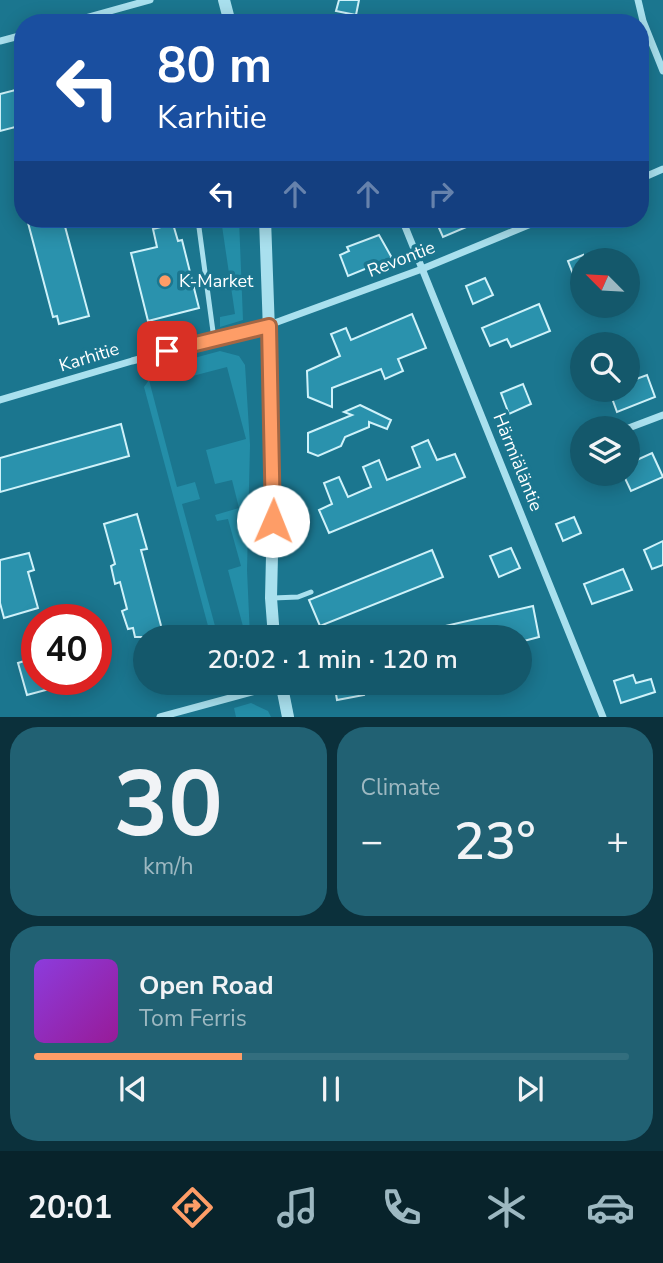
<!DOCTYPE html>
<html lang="en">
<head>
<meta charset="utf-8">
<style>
	body { margin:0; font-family:"Nunito Sans",sans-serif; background:#216173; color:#f1f3f6; height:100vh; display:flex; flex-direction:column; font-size:26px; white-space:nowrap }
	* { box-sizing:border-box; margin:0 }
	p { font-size:23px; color:#9db8c1 }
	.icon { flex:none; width:38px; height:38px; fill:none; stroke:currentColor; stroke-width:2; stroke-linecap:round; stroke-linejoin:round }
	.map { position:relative; height:717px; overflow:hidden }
	.panel { display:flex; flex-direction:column; gap:10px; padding:10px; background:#0b303b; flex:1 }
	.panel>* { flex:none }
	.guide { position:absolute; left:14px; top:14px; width:635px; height:214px; border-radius:28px; box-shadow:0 4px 18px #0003; background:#1a4fa0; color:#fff; overflow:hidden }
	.needle { width:46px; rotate:294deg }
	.tools { position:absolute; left:570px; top:248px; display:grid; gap:14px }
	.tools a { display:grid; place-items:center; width:70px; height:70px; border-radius:50%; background:#14586b; box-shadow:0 4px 18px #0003; font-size:35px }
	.speed { position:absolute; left:21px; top:604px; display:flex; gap:14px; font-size:35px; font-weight:700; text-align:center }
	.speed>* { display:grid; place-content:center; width:91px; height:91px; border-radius:50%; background:#14586b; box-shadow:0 4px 18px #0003; line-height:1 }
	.speed .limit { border:10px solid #d22; background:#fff; color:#111 }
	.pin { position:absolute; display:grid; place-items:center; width:60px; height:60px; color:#fff; margin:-30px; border-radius:14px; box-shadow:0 4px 10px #0006 }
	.me { position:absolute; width:77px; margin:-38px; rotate:1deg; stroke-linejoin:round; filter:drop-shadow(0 0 5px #0008) }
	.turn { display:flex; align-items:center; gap:24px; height:147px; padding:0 28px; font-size:32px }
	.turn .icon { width:91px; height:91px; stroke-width:2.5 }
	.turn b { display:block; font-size:49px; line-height:60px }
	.lanes { display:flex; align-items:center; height:66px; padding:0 28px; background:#0003; justify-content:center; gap:35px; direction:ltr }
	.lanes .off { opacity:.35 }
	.big { font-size:52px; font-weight:600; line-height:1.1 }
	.panel .card { flex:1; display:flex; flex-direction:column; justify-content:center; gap:10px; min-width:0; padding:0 24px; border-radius:28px; background:#216173 }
	.panel .dial { align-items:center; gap:0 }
	.dial b { font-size:91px; line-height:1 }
	.song { display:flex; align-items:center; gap:21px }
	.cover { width:84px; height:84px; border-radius:10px; background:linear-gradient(135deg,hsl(270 70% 55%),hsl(300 70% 35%)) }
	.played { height:7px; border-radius:4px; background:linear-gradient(90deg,#fe9d67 35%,#336e7e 35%) }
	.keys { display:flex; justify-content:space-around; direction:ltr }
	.heat { display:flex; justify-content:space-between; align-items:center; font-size:38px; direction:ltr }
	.panel .tiles { flex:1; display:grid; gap:10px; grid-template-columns:1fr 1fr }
	.card:last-child { grid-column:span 2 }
	.trip { position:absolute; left:133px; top:625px; width:399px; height:70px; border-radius:35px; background:#14586b; box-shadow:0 4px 18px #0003; font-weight:600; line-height:70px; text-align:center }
	.tab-bar { display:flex; height:112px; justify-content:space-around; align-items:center; background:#08232b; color:#9db8c1 }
	.tab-bar .icon { width:49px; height:49px }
	.tab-bar .selected { color:#fe9d67 }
	.tab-bar b { font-size:32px; color:#f1f3f6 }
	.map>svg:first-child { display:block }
	.green { fill:#248ea8 }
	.building { fill:#2a92ad; stroke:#cff2fa; stroke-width:2 }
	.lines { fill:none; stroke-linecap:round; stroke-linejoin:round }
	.service { stroke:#a9e0ee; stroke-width:5 }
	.minor { stroke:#a9e0ee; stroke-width:7 }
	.tertiary { stroke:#a9e0ee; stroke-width:12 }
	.route-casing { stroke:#a56643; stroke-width:18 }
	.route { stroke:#fe9d67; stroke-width:12 }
	.poi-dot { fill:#fe9d67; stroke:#1b768f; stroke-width:2.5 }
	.labels { text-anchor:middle; stroke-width:7; stroke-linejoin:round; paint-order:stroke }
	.street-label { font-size:18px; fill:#fff; stroke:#1b768f }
	.poi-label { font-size:18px; fill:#fff; stroke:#1b768f; text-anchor:start }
</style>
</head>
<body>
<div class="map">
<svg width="663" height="717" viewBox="0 0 663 717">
	<rect width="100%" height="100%" fill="#1b768f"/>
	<g class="green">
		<polygon points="221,219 239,219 243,320 220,327 220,317 235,314"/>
		<polygon points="220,351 239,356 245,365 250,445 247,570 250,637 234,637 245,634 228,570 241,566 228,519 217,521 215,515 239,508 232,480 215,484 206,450 246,439 227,367 181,379 179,373 183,361"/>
		<polygon points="149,380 177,487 195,482 200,499 182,504 218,637 211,637 144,387"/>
		<polygon points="251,703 268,711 271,717 236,717 234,708"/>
	</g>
	<g class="building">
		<polygon points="339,0 359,0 356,15 336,11"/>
		<polygon points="23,88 23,125 0,131 0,94"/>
		<polygon points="27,219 63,219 89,316 59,324 57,316 53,317"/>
		<polygon points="435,219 485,219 443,237"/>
		<polygon points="173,224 178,241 182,240 199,308 148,321 131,253 157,247 153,229"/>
		<polygon points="379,235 392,258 348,276 340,255 349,251 347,247"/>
		<polygon points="583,255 583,297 582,297 568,261"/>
		<polygon points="485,278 493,295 473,304 466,286"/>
		<polygon points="539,304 550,331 511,347 507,339 490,346 482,328"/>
		<polygon points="412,314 426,348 398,359 403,371 385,379 381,369 332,388 332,407 308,397 307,371 340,356 331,334 346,328 351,340"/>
		<polygon points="647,375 655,397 617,412 609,390 628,390 628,382"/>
		<polygon points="523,384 531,404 509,414 501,393"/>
		<polygon points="360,405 391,420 387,429 369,422 369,427 345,437 341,446 318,456 308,452 308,433 352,415 344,412"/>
		<polygon points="121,424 129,456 0,492 0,458"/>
		<polygon points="428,440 437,460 455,454 465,477 329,533 319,510 332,504 324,483 339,477 348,497 371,487 363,467 379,460 387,480 420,467 412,447"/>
		<polygon points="652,453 663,477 631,491 623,474 628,474 628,464"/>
		<polygon points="137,514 147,549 141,550 164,637 135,637 133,628 128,629 122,611 127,609 120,582 115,584 111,566 115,564 104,524"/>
		<polygon points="574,517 581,533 563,541 556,524"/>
		<polygon points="663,541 663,565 652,569 644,550"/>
		<polygon points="511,548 520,568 499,577 490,556"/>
		<polygon points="432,550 443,577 320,626 309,600"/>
		<polygon points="29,553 34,570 28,572 38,608 4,618 0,603 0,560"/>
		<polygon points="623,569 632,590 592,604 584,584"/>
		<polygon points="533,606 539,637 520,642 520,637 420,637 419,632"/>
		<polygon points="37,657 37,679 72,679 72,683 27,695 18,663"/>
		<polygon points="633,675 636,683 651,679 655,692 621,703 614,681"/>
		<polygon points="334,682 362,682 364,695 337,700"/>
	</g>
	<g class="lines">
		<g class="service">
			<polyline points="198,220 214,339"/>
			<polyline points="273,598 298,597 311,592"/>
		</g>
		<g class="minor">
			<polyline points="638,0 643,21 663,71"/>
			<polyline points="67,23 150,0"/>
			<polyline points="0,41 23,35"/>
			<polyline points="640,179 663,169"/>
			<polyline points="402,219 603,717"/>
			<polyline points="0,400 132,361 269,325 422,269 543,219"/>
			<polyline points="626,429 663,415"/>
			<polyline points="160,717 281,684"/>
		</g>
		<g class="tertiary">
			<polyline points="224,0 230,23"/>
			<polyline points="265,219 274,471 271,598 274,637"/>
			<polyline points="281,682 288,717"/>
		</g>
	</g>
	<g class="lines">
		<g class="route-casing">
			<polyline id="route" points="167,351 269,326 273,521"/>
		</g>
		<use href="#route" class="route"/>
	</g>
	<circle class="poi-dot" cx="165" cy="281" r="7"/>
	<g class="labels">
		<g class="street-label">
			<text transform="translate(401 259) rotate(-21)" y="6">Revontie</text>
			<text transform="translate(89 357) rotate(-17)" y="6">Karhitie</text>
			<text transform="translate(518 462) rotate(68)" y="6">Härmiäläntie</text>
		</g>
		<g class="poi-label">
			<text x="179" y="287">K-Market</text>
		</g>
	</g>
</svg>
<div class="tools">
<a><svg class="needle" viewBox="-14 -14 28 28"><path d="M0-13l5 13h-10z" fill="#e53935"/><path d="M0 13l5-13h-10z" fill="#9db8c1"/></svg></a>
<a><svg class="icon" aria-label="search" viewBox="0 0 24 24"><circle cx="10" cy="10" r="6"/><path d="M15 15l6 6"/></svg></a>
<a><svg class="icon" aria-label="layers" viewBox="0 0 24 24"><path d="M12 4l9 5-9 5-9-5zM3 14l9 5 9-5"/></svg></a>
</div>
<div class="speed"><div class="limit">40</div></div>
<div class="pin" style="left:167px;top:351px;background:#d93025"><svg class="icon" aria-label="arrive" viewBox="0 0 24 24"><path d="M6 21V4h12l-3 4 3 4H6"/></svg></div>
<svg class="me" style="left:273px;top:521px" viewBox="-20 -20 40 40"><circle r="19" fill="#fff"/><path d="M0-13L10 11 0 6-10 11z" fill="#fe9d67"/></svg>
<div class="trip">20:02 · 1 min · 120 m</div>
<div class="guide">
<div class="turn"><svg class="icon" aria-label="left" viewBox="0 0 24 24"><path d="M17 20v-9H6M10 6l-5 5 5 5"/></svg><div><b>80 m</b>Karhitie</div></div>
<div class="lanes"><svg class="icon" aria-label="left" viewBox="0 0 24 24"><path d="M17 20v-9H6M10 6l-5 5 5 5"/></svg><svg class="icon off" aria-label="ahead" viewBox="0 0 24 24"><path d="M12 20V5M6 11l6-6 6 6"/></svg><svg class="icon off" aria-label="ahead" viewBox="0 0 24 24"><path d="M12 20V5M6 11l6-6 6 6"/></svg><svg class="icon off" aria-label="right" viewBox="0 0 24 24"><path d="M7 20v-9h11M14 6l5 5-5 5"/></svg></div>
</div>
</div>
<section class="panel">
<div class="tiles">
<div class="card dial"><b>30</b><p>km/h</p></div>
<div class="card"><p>Climate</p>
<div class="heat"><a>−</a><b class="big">23°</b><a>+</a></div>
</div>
<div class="card">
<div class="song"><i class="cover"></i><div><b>Open Road</b><p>Tom Ferris</p></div></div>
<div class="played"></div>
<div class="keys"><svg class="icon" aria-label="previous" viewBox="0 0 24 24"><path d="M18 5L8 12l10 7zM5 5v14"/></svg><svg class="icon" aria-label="pause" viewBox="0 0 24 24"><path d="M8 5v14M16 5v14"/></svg><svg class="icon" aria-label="next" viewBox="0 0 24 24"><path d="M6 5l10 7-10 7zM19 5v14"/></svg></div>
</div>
</div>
</section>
<nav class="tab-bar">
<b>20:01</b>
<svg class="icon selected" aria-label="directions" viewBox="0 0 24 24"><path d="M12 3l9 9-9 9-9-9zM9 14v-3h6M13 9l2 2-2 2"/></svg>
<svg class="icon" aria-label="music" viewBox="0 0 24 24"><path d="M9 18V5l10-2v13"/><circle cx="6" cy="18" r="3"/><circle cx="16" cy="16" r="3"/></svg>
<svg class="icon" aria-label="phone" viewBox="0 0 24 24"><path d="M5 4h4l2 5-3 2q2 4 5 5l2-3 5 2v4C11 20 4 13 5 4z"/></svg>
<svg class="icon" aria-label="climate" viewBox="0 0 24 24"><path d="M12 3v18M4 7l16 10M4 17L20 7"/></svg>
<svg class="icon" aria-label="car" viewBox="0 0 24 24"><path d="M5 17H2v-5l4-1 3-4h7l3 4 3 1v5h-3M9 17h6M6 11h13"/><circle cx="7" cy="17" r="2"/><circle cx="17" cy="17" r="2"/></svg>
</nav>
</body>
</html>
